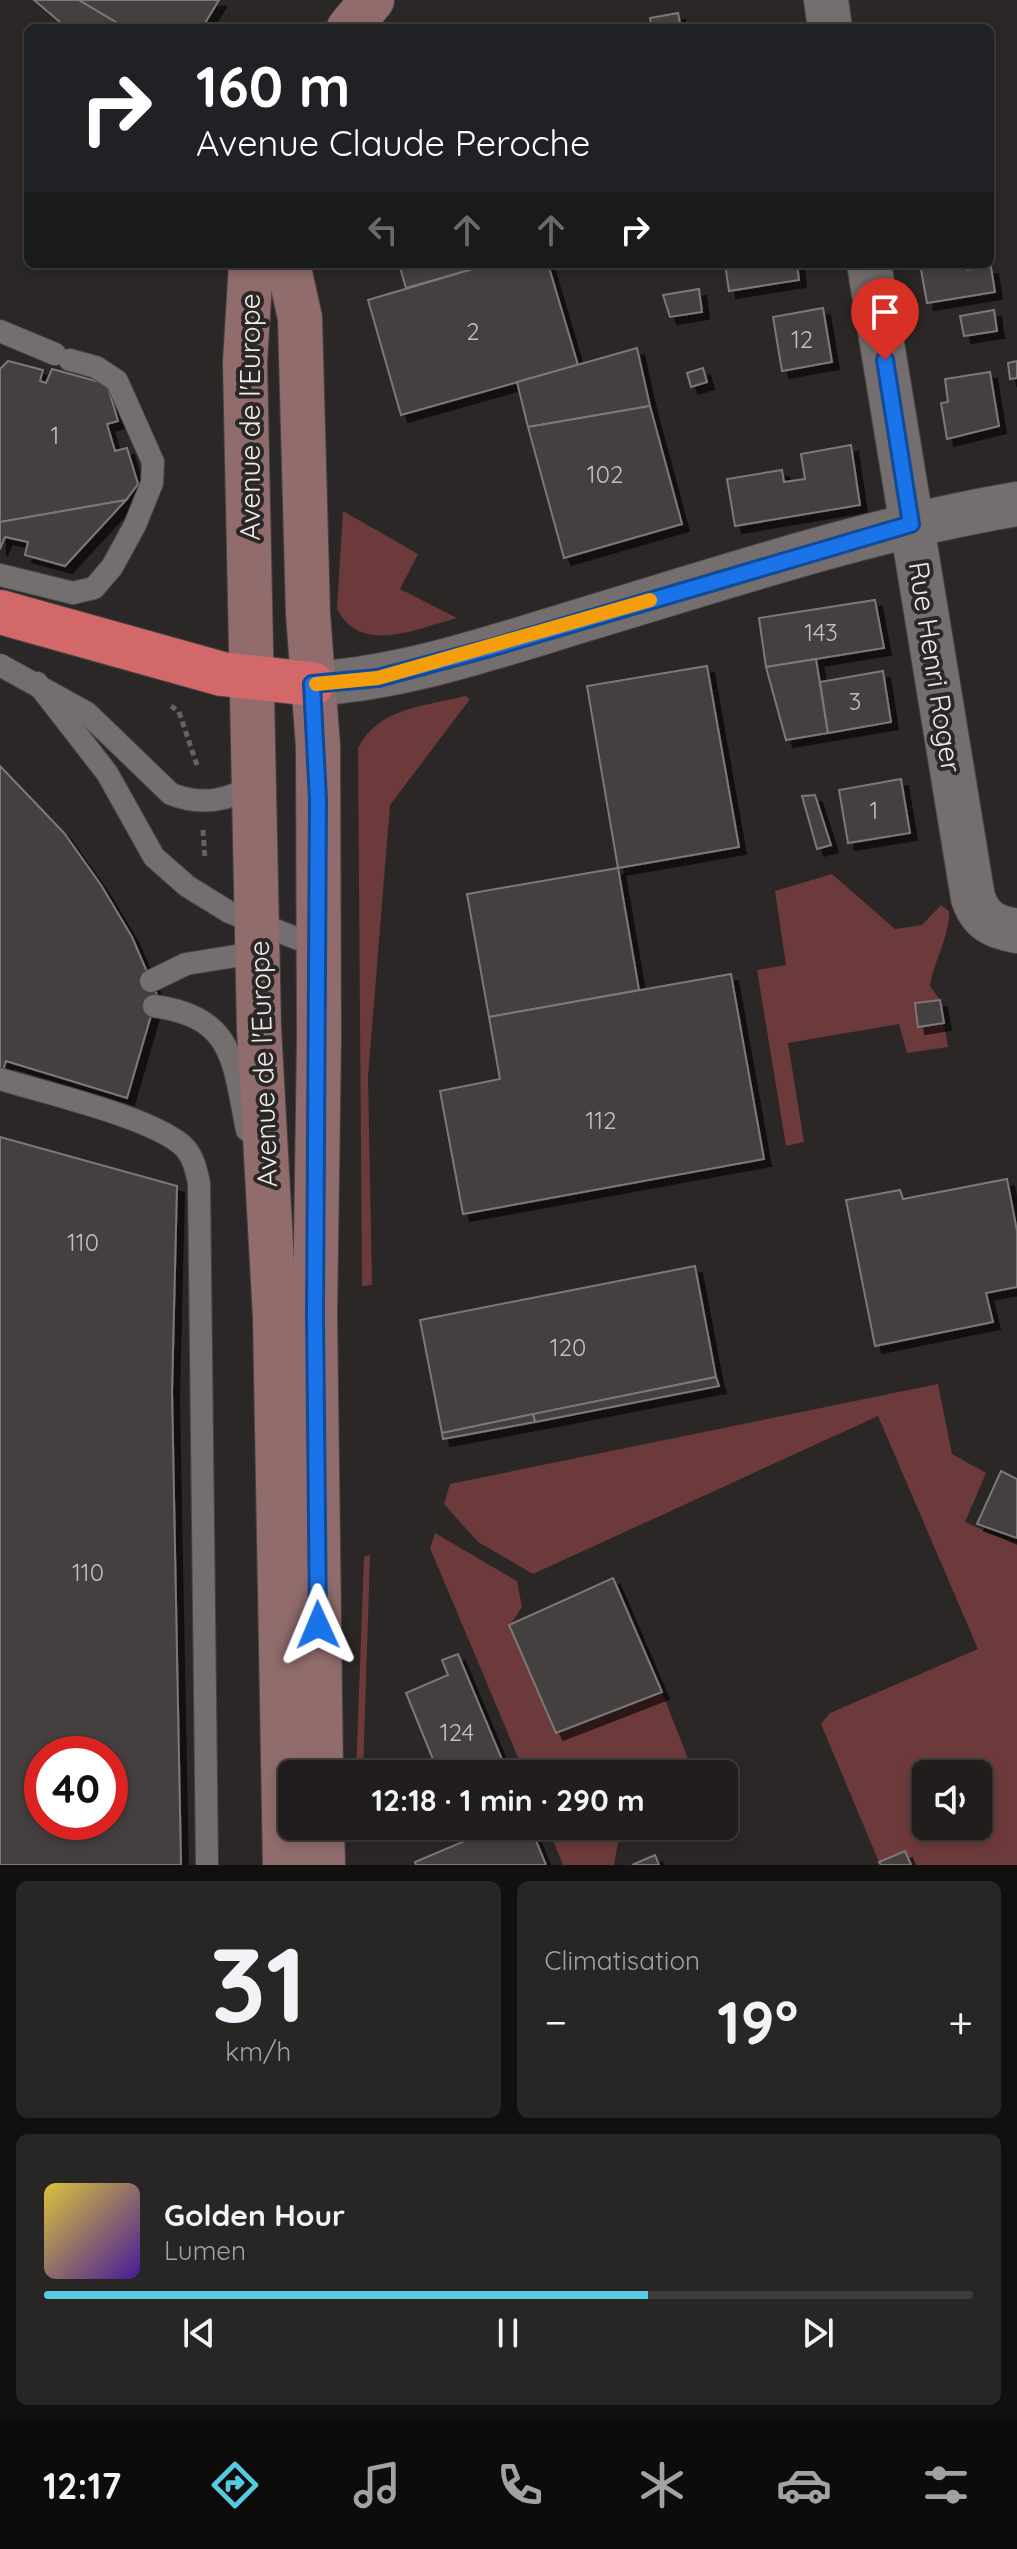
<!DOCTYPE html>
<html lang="fr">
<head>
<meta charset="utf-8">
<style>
	body { margin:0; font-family:Quicksand,sans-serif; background:#282625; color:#f1f3f6; height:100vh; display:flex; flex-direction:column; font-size:30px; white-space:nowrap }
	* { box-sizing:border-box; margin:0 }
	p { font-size:26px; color:#a2a2a3 }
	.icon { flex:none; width:44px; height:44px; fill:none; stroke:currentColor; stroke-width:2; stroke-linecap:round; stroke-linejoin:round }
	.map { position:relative; height:1865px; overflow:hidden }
	.sheet { display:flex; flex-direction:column; gap:16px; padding:16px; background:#12100f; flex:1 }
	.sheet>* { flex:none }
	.top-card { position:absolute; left:24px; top:24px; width:970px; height:244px; border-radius:12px; box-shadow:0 4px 12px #0003,0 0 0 2px #3d3b3b; background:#202124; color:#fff; overflow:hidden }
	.fabs { position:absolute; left:912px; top:1760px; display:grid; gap:16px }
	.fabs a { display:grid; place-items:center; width:80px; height:80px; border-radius:12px; background:#201d1c; box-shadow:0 4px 12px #0003,0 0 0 2px #3d3b3b; font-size:40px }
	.speed { position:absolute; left:24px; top:1736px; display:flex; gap:16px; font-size:40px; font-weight:700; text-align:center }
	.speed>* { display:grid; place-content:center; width:104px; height:104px; border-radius:50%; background:#201d1c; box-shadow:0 4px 12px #0003,0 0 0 2px #3d3b3b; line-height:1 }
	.speed .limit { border:12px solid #d22; background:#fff; color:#111 }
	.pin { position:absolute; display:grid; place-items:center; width:68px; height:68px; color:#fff; margin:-82px -34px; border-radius:50% 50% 50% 0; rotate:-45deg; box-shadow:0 0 8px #0007 }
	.pin .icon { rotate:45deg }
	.me { position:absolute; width:88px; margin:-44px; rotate:359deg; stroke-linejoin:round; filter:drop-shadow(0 0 6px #0008) }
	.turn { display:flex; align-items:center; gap:28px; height:168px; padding:0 40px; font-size:36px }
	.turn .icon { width:104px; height:104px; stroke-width:2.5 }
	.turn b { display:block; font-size:56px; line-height:68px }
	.lanes { display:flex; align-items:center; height:76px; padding:0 40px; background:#0003; justify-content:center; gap:40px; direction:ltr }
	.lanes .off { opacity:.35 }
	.big { font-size:60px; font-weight:800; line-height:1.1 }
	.sheet .widget { flex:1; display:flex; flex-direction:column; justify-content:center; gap:12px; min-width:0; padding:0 28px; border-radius:12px; background:#282625 }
	.sheet .dial { align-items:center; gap:0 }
	.dial b { font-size:104px; line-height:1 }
	.song { display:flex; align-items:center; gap:24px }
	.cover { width:96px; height:96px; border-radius:12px; background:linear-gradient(135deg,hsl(50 70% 55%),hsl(260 70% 35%)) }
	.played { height:8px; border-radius:4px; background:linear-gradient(90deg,#55cae0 65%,#3d3b3b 65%) }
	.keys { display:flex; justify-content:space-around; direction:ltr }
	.heat { display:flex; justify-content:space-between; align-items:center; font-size:44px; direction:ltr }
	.sheet .tiles { flex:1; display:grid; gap:16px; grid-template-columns:1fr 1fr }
	.widget:last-child { grid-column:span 2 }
	.trip { position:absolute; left:278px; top:1760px; width:460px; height:80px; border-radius:12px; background:#201d1c; box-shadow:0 4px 12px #0003,0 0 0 2px #3d3b3b; font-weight:800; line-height:80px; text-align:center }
	.menu { display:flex; height:128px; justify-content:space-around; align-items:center; background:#0d0c0b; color:#a2a2a3 }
	.menu .icon { width:56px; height:56px }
	.menu .current { color:#55cae0 }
	.menu b { font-size:36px; color:#f1f3f6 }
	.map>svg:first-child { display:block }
	.green { fill:#6c3a3a; fill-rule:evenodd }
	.building { fill:#443f3f; stroke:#7d7777; stroke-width:2; fill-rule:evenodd; filter:url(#shadow) }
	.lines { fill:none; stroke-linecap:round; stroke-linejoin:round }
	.lane-casing { stroke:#484444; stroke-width:24 }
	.street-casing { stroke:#484444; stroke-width:46 }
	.secondary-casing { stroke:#484444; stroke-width:46 }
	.highway-casing { stroke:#484444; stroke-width:46 }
	.path { stroke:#666261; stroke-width:5; stroke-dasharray:6 4; stroke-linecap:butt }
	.lane { stroke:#746e6e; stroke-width:22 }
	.street { stroke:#746e6e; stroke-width:44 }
	.secondary { stroke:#906c6c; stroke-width:44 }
	.highway { stroke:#d26869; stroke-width:44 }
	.route-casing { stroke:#114b97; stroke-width:20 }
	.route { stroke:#1a73e8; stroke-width:14 }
	.slow { stroke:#f59e0b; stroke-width:14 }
	.labels { text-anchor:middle; stroke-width:8; stroke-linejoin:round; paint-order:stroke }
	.number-label { font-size:24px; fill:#c3bfbf }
	.street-label { font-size:28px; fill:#edeaea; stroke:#2b2726 }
</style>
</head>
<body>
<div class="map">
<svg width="1017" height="1865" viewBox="0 0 1017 1865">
	<defs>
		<filter id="shadow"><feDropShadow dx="7" dy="7" stdDeviation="0" flood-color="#0009"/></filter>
	</defs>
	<rect width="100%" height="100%" fill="#2b2726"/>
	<g class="green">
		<path d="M 343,511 L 418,554 L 400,589 L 457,618 C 418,628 361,656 337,609 Z"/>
		<path d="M 465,696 L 470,699 L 390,805 L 368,1077 L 372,1285 L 362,1286 L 358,748 C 379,707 423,707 465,696 Z"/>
		<path d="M 832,874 L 895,929 L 922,925 L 941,905 L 949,911 C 950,937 934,960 930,986 L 940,1000 L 948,1047 L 907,1053 L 899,1024 L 788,1043 L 804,1142 L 786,1146 L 757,970 L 786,965 L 775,891 Z"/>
		<path d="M 938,1384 L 952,1454 L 986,1473 L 965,1522 L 1017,1545 L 1017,1865 L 911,1865 L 905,1851 L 879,1862 L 821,1724 L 830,1713 L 978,1649 L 878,1416 L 533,1574 L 478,1542 L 444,1504 L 450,1484 ZM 926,1774 L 978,1774 L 978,1826 L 926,1826 Z"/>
		<polygon points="435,1533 517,1581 522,1607 510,1625 556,1733 662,1692 694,1774 525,1774 430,1548"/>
		<polygon points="370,1555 363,1774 356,1774 364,1557"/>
		<polygon points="547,1826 621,1826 614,1865 563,1865"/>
	</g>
	<g class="building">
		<polygon points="34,0 79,0 126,28 67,28"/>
		<polygon points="79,0 219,0 202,28 126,28"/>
		<polygon points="678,13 681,28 652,28 650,18"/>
		<polygon points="399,264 490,264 406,288"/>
		<polygon points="490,264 548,264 578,365 401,415 368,300"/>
		<polygon points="725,264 797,264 799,280 729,291"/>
		<polygon points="920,264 966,264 967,270 991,267 995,292 927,303"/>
		<polygon points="699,289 702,312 670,317 663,295"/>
		<polygon points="823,308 832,362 782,371 773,317"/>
		<polygon points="994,310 997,331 964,336 960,316"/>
		<polygon points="637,348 650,406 528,427 517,382"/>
		<polygon points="8,361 43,370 40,381 46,383 52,369 107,384 118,421 107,424 115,451 127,448 138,484 126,500 0,522 0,369"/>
		<polygon points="1017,361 1017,378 1010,379 1008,363"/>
		<polygon points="703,368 707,382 691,387 687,373"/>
		<polygon points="990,372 999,426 947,439 941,403 948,402 945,379"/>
		<polygon points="650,406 682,524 564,558 528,427"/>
		<polygon points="851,445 860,505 735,526 727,479 782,470 784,482 805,479 801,454"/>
		<polygon points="126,500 65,566 25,555 28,542 5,537 0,549 0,522"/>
		<polygon points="875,600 884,648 766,667 759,618"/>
		<polygon points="816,659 828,733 786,740 766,667"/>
		<polygon points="707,666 739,847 618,868 587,686"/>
		<polygon points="883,671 891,722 828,733 820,682"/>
		<polygon points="0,766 64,833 101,885 132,937 157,995 127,1098 6,1061 0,1080"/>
		<polygon points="901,779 910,833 848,843 839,790"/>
		<polygon points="815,795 831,845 817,849 802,796"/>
		<polygon points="618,868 639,990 489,1017 467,894"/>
		<polygon points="731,974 764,1159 463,1214 440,1091 500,1079 489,1017"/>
		<polygon points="940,1000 944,1023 918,1027 915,1003"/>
		<path d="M 0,1137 L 177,1186 L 172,1392 L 181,1865 L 0,1865 ZM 42,1754 L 110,1754 L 110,1822 L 42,1822 Z"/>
		<polygon points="1007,1179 1017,1231 1017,1287 986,1293 993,1322 875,1346 846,1200 900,1190 903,1199"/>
		<polygon points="695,1266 716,1377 442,1433 420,1320"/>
		<polygon points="716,1377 719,1386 535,1422 533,1414"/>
		<polygon points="533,1414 535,1422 443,1439 442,1433"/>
		<polygon points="1001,1471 1017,1479 1017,1538 977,1524"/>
		<polygon points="613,1578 662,1692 556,1733 509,1625"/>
		<polygon points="458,1654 508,1774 439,1774 406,1693 448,1675 442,1660"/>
		<polygon points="500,1826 530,1826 546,1865 416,1865 415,1862"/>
		<polygon points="905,1851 911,1865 881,1865 879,1862"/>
		<polygon points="655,1855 659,1865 632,1865"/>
	</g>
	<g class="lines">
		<g class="lane-casing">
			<g id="lane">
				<polyline points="0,331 55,354"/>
				<polyline points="0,575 73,593 94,588 112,567 135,525 152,483 153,462 117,381 96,367 70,360"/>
				<path d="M 0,665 L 87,713 L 171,794 C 202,806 228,801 255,784"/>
				<polyline points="37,683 107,773 154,857 187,886 229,912 319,947"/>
				<polyline points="151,981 186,964 266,951"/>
				<path d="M 154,1006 C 235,1017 233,1062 247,1130"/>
				<path d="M 0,1079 C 42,1092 160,1119 186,1149 C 194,1159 196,1170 199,1183 L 207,1865"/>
			</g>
		</g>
		<g class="street-casing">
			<g id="street">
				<polyline points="826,0 830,28"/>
				<path d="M 869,264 L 973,898 C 981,921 994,927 1017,931"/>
				<path d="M 312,684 C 405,678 494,647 583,620 C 726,577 869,529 1017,504"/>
			</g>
		</g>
		<g class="secondary-casing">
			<g id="secondary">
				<polyline points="349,28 372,0"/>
				<polyline points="251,264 245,362 259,1028 275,1317 285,1865"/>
				<polyline points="288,264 300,318 308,614 318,746 319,1039 315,1314 321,1774"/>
				<polyline points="322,1826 323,1865"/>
			</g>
		</g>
		<g class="highway-casing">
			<polyline id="highway" points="0,612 222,674 312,684"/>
		</g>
		<g class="path">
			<polyline points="171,706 179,712 198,768"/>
			<polyline points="203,830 205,860"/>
		</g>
		<use href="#lane" class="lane"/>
		<use href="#street" class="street"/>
		<use href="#secondary" class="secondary"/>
		<use href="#highway" class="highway"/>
	</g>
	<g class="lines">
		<g class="route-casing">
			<polyline id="route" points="318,1625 315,1314 318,800 312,684 378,678 490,648 911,524 885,360"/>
		</g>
		<use href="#route" class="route"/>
		<polyline class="slow" points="316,684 378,678 650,600"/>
	</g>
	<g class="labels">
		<g class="number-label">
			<text x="473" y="340">2</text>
			<text x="802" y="348">12</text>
			<text x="55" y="444">1</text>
			<text x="605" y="483">102</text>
			<text x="821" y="641">143</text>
			<text x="855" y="710">3</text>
			<text x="874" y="819">1</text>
			<text x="601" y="1129">112</text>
			<text x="83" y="1251">110</text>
			<text x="568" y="1356">120</text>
			<text x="88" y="1581">110</text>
			<text x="457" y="1741">124</text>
		</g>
		<g class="street-label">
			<text transform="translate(250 417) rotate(-90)" y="10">Avenue de l'Europe</text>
			<text transform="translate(935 667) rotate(81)" y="10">Rue Henri Roger</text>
			<text transform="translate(263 1064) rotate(-92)" y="10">Avenue de l'Europe</text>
		</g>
	</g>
</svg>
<div class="fabs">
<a><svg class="icon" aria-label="sound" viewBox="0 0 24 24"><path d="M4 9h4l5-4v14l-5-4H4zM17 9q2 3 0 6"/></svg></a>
</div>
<div class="speed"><div class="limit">40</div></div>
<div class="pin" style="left:885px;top:360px;background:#d93025"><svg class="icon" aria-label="arrive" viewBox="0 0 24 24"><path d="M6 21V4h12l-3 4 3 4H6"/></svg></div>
<svg class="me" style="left:318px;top:1625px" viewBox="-20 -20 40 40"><path d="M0-17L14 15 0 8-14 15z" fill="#1a73e8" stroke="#fff" stroke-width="4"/></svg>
<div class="trip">12:18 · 1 min · 290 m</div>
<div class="top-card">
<div class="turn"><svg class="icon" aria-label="right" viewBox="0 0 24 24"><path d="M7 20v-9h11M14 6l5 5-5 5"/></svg><div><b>160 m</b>Avenue Claude Peroche</div></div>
<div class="lanes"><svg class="icon off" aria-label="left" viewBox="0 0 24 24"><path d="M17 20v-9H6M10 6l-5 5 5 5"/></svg><svg class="icon off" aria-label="ahead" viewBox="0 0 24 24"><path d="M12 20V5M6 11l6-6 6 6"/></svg><svg class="icon off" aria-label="ahead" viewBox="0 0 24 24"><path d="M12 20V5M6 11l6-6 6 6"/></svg><svg class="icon" aria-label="right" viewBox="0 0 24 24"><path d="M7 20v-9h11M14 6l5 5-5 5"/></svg></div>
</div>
</div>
<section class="sheet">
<div class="tiles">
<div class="widget dial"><b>31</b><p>km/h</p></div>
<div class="widget"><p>Climatisation</p>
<div class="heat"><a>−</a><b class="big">19°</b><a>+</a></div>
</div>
<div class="widget">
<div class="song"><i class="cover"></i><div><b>Golden Hour</b><p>Lumen</p></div></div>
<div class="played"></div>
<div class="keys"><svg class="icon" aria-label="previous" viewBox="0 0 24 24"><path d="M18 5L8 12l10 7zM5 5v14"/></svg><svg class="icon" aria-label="pause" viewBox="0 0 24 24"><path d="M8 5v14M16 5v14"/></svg><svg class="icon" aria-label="next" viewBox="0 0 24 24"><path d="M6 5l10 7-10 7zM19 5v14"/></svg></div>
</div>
</div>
</section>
<nav class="menu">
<b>12:17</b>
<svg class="icon current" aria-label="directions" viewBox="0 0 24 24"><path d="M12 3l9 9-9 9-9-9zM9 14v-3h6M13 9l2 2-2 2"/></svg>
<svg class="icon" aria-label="music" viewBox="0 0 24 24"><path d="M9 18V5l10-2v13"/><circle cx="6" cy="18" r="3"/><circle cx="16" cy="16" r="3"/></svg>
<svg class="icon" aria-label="phone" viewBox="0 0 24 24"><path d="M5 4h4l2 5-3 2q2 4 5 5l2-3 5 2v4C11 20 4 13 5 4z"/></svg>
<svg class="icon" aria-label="climate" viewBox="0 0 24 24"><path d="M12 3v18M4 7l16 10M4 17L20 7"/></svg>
<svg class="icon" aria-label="car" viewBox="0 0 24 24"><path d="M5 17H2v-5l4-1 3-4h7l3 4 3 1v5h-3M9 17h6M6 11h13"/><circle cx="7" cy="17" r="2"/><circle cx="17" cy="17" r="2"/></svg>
<svg class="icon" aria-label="filters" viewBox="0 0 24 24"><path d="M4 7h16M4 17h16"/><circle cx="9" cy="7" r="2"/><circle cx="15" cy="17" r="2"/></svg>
</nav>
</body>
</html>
